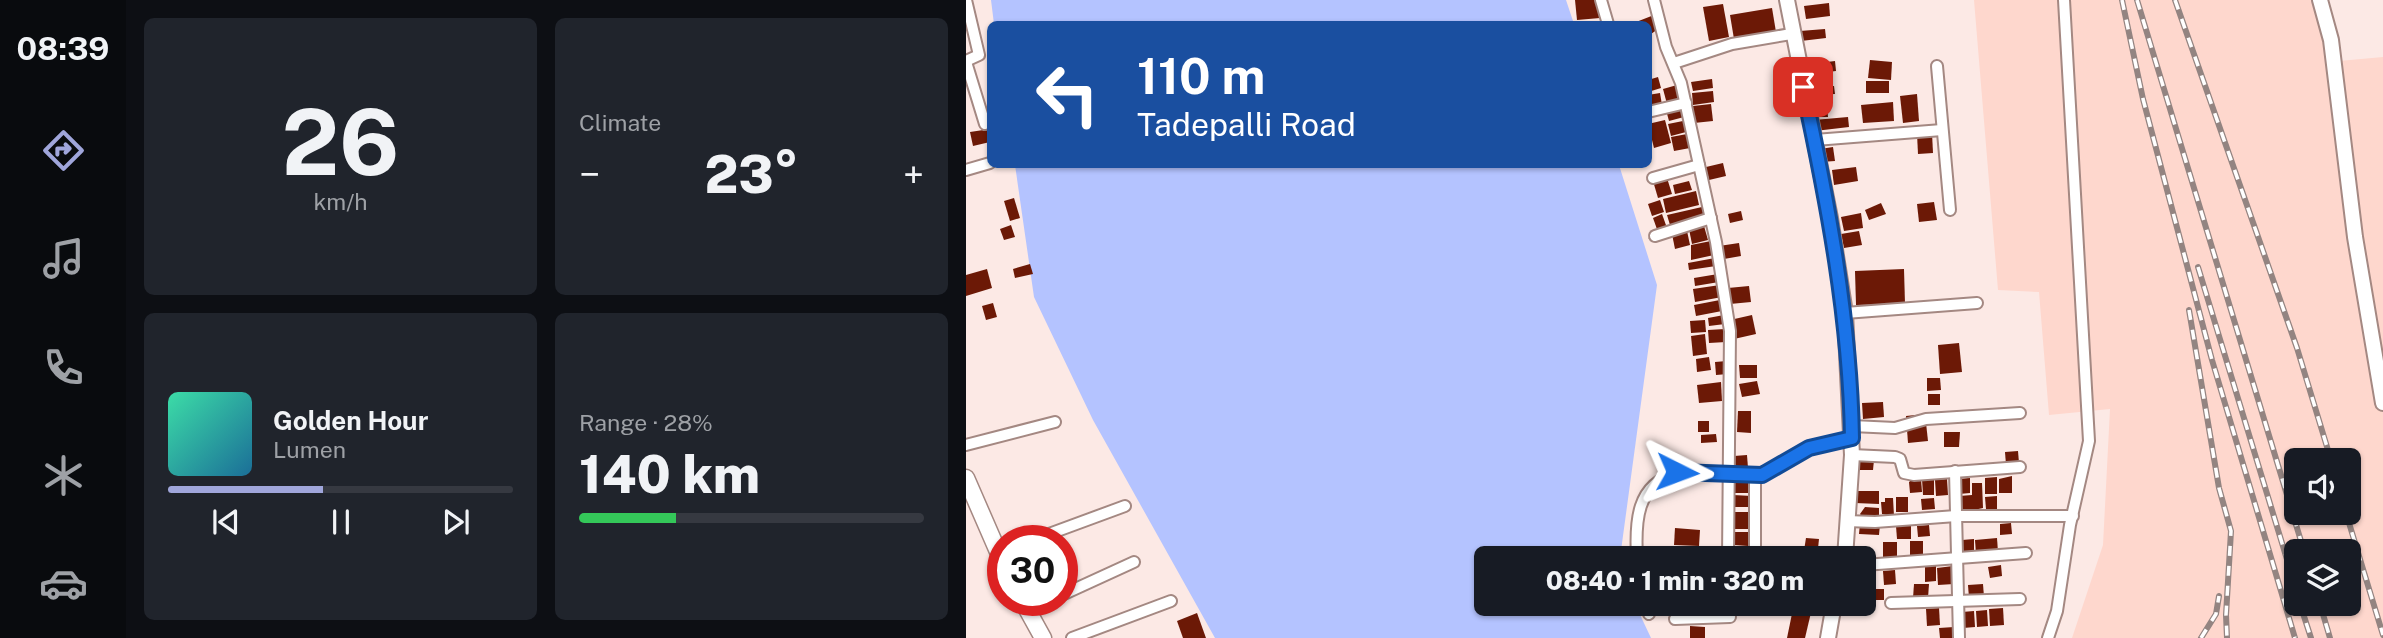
<!DOCTYPE html>
<html lang="en">
<head>
<meta charset="utf-8">
<style>
	body { margin:0; font-family:"Public Sans",sans-serif; background:#20242c; color:#f1f3f6; height:100vh; display:flex; flex-direction:column; font-size:26px; white-space:nowrap }
	* { box-sizing:border-box; margin:0 }
	p { font-size:23px; color:#9ea1a6 }
	.icon { flex:none; width:38px; height:38px; fill:none; stroke:currentColor; stroke-width:2; stroke-linecap:round; stroke-linejoin:round }
	.map { position:relative; flex:1; overflow:hidden }
	.drawer { display:flex; flex-direction:column; gap:18px; padding:18px; background:#0d0f14; width:840px }
	.drawer>* { flex:none }
	.guide { position:absolute; left:21px; top:21px; width:665px; height:147px; border-radius:10px; box-shadow:0 2px 5px #0004; background:#1a4fa0; color:#fff; overflow:hidden }
	.buttons { position:absolute; left:1318px; top:448px; display:grid; gap:14px }
	.buttons a { display:grid; place-items:center; width:77px; height:77px; border-radius:10px; background:#171b24; box-shadow:0 2px 5px #0004; font-size:35px }
	.speed { position:absolute; left:21px; top:525px; display:flex; gap:14px; font-size:35px; font-weight:700; text-align:center }
	.speed>* { display:grid; place-content:center; width:91px; height:91px; border-radius:50%; background:#171b24; box-shadow:0 2px 5px #0004; line-height:1 }
	.speed .limit { border:10px solid #d22; background:#fff; color:#111 }
	.pin { position:absolute; display:grid; place-items:center; width:60px; height:60px; color:#fff; margin:-30px; border-radius:14px; box-shadow:0 4px 10px #0006 }
	.me { position:absolute; width:77px; margin:-38px; rotate:93deg; stroke-linejoin:round; filter:drop-shadow(0 0 5px #0008) }
	.turn { display:flex; align-items:center; gap:24px; height:147px; padding:0 35px; font-size:32px }
	.turn .icon { width:91px; height:91px; stroke-width:2.5 }
	.turn b { display:block; font-size:49px; line-height:60px }
	.big { font-size:52px; font-weight:800; line-height:1.1 }
	.drawer .widget { flex:1; display:flex; flex-direction:column; justify-content:center; gap:10px; min-width:0; padding:0 24px; border-radius:10px; background:#20242c }
	.drawer .dial { align-items:center; gap:0 }
	.dial b { font-size:91px; line-height:1 }
	.song { display:flex; align-items:center; gap:21px }
	.cover { width:84px; height:84px; border-radius:10px; background:linear-gradient(135deg,hsl(160 70% 55%),hsl(200 70% 35%)) }
	.played { height:7px; border-radius:4px; background:linear-gradient(90deg,#a0a6db 45%,#363941 45%) }
	.keys { display:flex; justify-content:space-around; direction:ltr }
	.heat { display:flex; justify-content:space-between; align-items:center; font-size:38px; direction:ltr }
	.charge { height:10px; border-radius:5px; background:linear-gradient(90deg,#34c759 28%,#363941 0) }
	.drawer .tiles { flex:1; display:grid; gap:18px; grid-template-columns:repeat(2,1fr) }
	.trip { position:absolute; left:508px; top:546px; width:402px; height:70px; border-radius:10px; background:#171b24; box-shadow:0 2px 5px #0004; font-weight:800; line-height:70px; text-align:center }
	main { display:flex; flex:1; min-height:0 }
	.tab-bar { display:flex; flex-direction:column; width:126px; justify-content:space-around; align-items:center; background:#090b0e; color:#9ea1a6 }
	.tab-bar .icon { width:49px; height:49px }
	.tab-bar .active { color:#a0a6db }
	.tab-bar b { font-size:32px; color:#f1f3f6 }
	.map>svg:first-child { display:block }
	.built { fill:#fed7cd; fill-rule:evenodd }
	.green { fill:#b4c3ff }
	.building { fill:#6c1906 }
	.lines { fill:none; stroke-linecap:round; stroke-linejoin:round }
	.street-casing { stroke:#a48882; stroke-width:14 }
	.secondary-casing { stroke:#a48882; stroke-width:18 }
	.primary-casing { stroke:#a48882; stroke-width:19 }
	.street { stroke:#fff; stroke-width:10 }
	.secondary { stroke:#fff; stroke-width:14 }
	.primary { stroke:#fff; stroke-width:16 }
	.rail-casing { stroke:#938481; stroke-width:6 }
	.rail { stroke:#fff; stroke-width:3.5; stroke-dasharray:10; stroke-linecap:butt }
	.route-casing { stroke:#114b97; stroke-width:18 }
	.route { stroke:#1a73e8; stroke-width:12 }
</style>
</head>
<body>
<main>
<nav class="tab-bar">
<b>08:39</b>
<svg class="icon active" aria-label="directions" viewBox="0 0 24 24"><path d="M12 3l9 9-9 9-9-9zM9 14v-3h6M13 9l2 2-2 2"/></svg>
<svg class="icon" aria-label="music" viewBox="0 0 24 24"><path d="M9 18V5l10-2v13"/><circle cx="6" cy="18" r="3"/><circle cx="16" cy="16" r="3"/></svg>
<svg class="icon" aria-label="phone" viewBox="0 0 24 24"><path d="M5 4h4l2 5-3 2q2 4 5 5l2-3 5 2v4C11 20 4 13 5 4z"/></svg>
<svg class="icon" aria-label="climate" viewBox="0 0 24 24"><path d="M12 3v18M4 7l16 10M4 17L20 7"/></svg>
<svg class="icon" aria-label="car" viewBox="0 0 24 24"><path d="M5 17H2v-5l4-1 3-4h7l3 4 3 1v5h-3M9 17h6M6 11h13"/><circle cx="7" cy="17" r="2"/><circle cx="17" cy="17" r="2"/></svg>
</nav>
<section class="drawer">
<div class="tiles">
<div class="widget dial"><b>26</b><p>km/h</p></div>
<div class="widget"><p>Climate</p>
<div class="heat"><a>−</a><b class="big">23°</b><a>+</a></div>
</div>
<div class="widget">
<div class="song"><i class="cover"></i><div><b>Golden Hour</b><p>Lumen</p></div></div>
<div class="played"></div>
<div class="keys"><svg class="icon" aria-label="previous" viewBox="0 0 24 24"><path d="M18 5L8 12l10 7zM5 5v14"/></svg><svg class="icon" aria-label="pause" viewBox="0 0 24 24"><path d="M8 5v14M16 5v14"/></svg><svg class="icon" aria-label="next" viewBox="0 0 24 24"><path d="M6 5l10 7-10 7zM19 5v14"/></svg></div>
</div>
<div class="widget"><p>Range · 28%</p><b class="big">140 km</b><div class="charge"></div></div>
</div>
</section>
<div class="map">
<svg width="1417" height="638" viewBox="0 0 1417 638">
	<rect width="100%" height="100%" fill="#fce9e5"/>
	<path class="built" d="M 1008,0 L 1347,0 L 1362,62 L 1417,57 L 1417,638 L 1106,638 L 1137,545 L 1144,409 L 1083,415 L 1073,292 L 1032,290 ZM 1330,460 L 1382,460 L 1382,513 L 1330,513 ZM 1330,551 L 1382,551 L 1382,604 L 1330,604 Z"/>
	<g class="green">
		<polygon points="25,0 600,0 608,24 28,24"/>
		<polygon points="49,165 653,165 691,285 654,558 520,558 520,604 669,604 685,638 249,638 127,420 68,297"/>
	</g>
	<g class="building">
		<polygon points="609,0 632,0 634,18 611,20"/>
		<polygon points="863,3 864,16 840,19 838,6"/>
		<polygon points="757,4 763,37 743,41 737,7"/>
		<polygon points="806,8 810,32 768,39 764,15"/>
		<polygon points="688,15 692,29 685,34 682,35 682,24 665,24"/>
		<polygon points="859,29 860,38 835,41 834,31"/>
		<polygon points="904,60 926,62 925,80 902,78"/>
		<polygon points="869,61 870,71 862,72 863,84 842,85 837,65"/>
		<polygon points="692,77 695,88 682,92 682,80"/>
		<polygon points="746,79 747,88 727,91 725,82"/>
		<rect x="900" y="81" width="23" height="12"/>
		<polygon points="711,85 715,101 701,104 697,89"/>
		<polygon points="868,86 869,94 845,95 845,87"/>
		<polygon points="747,91 748,102 727,105 726,93"/>
		<polygon points="694,93 696,105 682,108 682,95"/>
		<polygon points="951,94 953,121 937,123 934,96"/>
		<polygon points="927,102 928,121 897,123 895,105"/>
		<polygon points="745,104 747,121 728,123 727,106"/>
		<polygon points="861,105 862,117 849,117 848,106"/>
		<polygon points="715,106 718,117 703,121 700,110"/>
		<polygon points="882,117 883,127 849,131 848,120"/>
		<polygon points="699,120 705,143 688,148 682,124"/>
		<polygon points="717,121 720,132 705,136 702,124"/>
		<polygon points="24,129 24,142 7,146 4,132"/>
		<polygon points="966,133 967,153 952,154 951,134"/>
		<polygon points="721,134 724,148 708,151 705,137"/>
		<polygon points="867,147 869,161 855,162 854,149"/>
		<polygon points="757,163 760,176 743,180 740,167"/>
		<polygon points="890,167 892,181 868,185 866,170"/>
		<polygon points="701,178 706,194 692,198 687,181"/>
		<polygon points="723,181 726,190 709,194 707,185"/>
		<polygon points="730,191 733,205 700,213 697,199"/>
		<polygon points="48,198 54,218 44,221 38,201"/>
		<polygon points="694,200 698,212 686,216 682,204"/>
		<polygon points="968,202 971,220 953,222 951,204"/>
		<polygon points="915,203 920,214 903,220 899,210"/>
		<polygon points="736,207 739,216 704,225 701,215"/>
		<polygon points="775,211 777,220 764,223 762,214"/>
		<polygon points="895,213 897,228 878,231 875,217"/>
		<polygon points="696,214 701,228 692,232 687,218"/>
		<polygon points="45,225 49,237 38,240 34,229"/>
		<polygon points="738,226 742,240 726,244 723,229"/>
		<polygon points="721,231 724,245 709,249 706,234"/>
		<polygon points="893,231 896,245 878,248 875,234"/>
		<polygon points="745,241 748,255 725,260 725,245"/>
		<polygon points="773,243 775,256 758,259 757,252 754,253 753,246"/>
		<polygon points="749,258 750,266 723,270 722,263"/>
		<polygon points="64,264 67,274 49,278 47,269"/>
		<polygon points="21,269 26,288 0,296 0,275"/>
		<polygon points="938,269 939,304 890,305 889,271"/>
		<polygon points="752,274 753,282 729,286 728,278"/>
		<polygon points="754,285 756,297 729,302 727,289"/>
		<polygon points="783,286 785,302 764,304 762,288"/>
		<polygon points="754,300 756,311 730,316 728,305"/>
		<polygon points="27,303 31,317 20,320 16,306"/>
		<polygon points="758,315 759,324 743,326 742,318"/>
		<polygon points="786,315 790,334 768,339 764,320"/>
		<polygon points="739,320 740,332 725,333 724,321"/>
		<polygon points="759,329 760,342 743,343 742,330"/>
		<polygon points="739,334 741,354 727,356 725,336"/>
		<polygon points="993,343 996,372 974,374 972,345"/>
		<polygon points="743,357 745,370 731,372 730,359"/>
		<polygon points="761,361 762,374 750,375 749,362"/>
		<polygon points="773,365 791,365 791,378 774,378"/>
		<polygon points="961,378 974,378 975,390 961,391"/>
		<polygon points="791,381 794,394 776,397 773,384"/>
		<polygon points="755,382 756,401 733,403 731,385"/>
		<rect x="962" y="394" width="12" height="11"/>
		<polygon points="917,402 918,417 897,419 896,403"/>
		<polygon points="772,411 785,411 785,433 771,432"/>
		<polygon points="959,414 962,441 942,443 940,416"/>
		<rect x="732" y="421" width="11" height="11"/>
		<polygon points="978,432 994,432 993,447 978,447"/>
		<polygon points="750,434 751,442 735,443 735,435"/>
		<polygon points="1052,451 1053,463 1040,465 1039,452"/>
		<polygon points="781,455 782,468 769,469 768,456"/>
		<polygon points="893,459 908,460 907,470 893,470"/>
		<polygon points="1046,476 1046,493 1033,493 1033,479"/>
		<polygon points="1031,477 1031,494 1019,494 1019,478"/>
		<polygon points="1004,478 1004,493 993,494 992,479"/>
		<polygon points="947,479 955,479 956,492 944,493 943,482"/>
		<polygon points="956,479 968,479 968,495 957,495"/>
		<polygon points="981,479 982,495 970,496 969,480"/>
		<polygon points="786,480 786,493 768,493 768,481"/>
		<polygon points="1006,483 1016,483 1017,508 994,513 993,496 1006,495"/>
		<polygon points="889,491 913,491 913,504 889,503"/>
		<polygon points="767,495 786,496 786,507 767,507"/>
		<polygon points="1031,496 1031,509 1020,509 1019,497"/>
		<rect x="930" y="497" width="12" height="15"/>
		<polygon points="919,498 927,498 928,516 916,514 915,502 919,502"/>
		<polygon points="968,498 969,509 956,510 955,499"/>
		<polygon points="899,507 913,508 913,519 897,519 894,514"/>
		<rect x="769" y="512" width="15" height="17"/>
		<polygon points="894,523 914,524 913,535 893,534"/>
		<polygon points="1045,523 1046,534 1034,535 1034,524"/>
		<polygon points="945,525 945,539 931,539 930,526"/>
		<polygon points="963,525 964,536 952,537 951,526"/>
		<polygon points="709,528 734,530 733,546 708,545"/>
		<polygon points="768,532 783,532 782,546 768,545"/>
		<polygon points="840,538 853,539 851,558 837,557"/>
		<polygon points="1031,538 1032,552 1010,554 1009,540"/>
		<polygon points="1008,539 1008,553 997,554 996,540"/>
		<rect x="944" y="541" width="13" height="17"/>
		<polygon points="917,542 931,542 931,558 917,559"/>
		<rect x="740" y="548" width="17" height="10"/>
		<polygon points="970,565 970,581 959,582 959,567"/>
		<polygon points="1035,565 1036,576 1024,578 1022,567"/>
		<polygon points="987,566 988,584 972,585 971,568"/>
		<polygon points="929,570 930,584 918,585 917,571"/>
		<polygon points="948,584 963,584 962,598 947,598"/>
		<polygon points="1017,584 1018,597 1003,598 1002,585"/>
		<rect x="906" y="589" width="12" height="11"/>
		<polygon points="898,600 900,600 901,610 880,612 880,604 898,604"/>
		<polygon points="828,604 847,604 839,638 821,638"/>
		<polygon points="973,608 974,625 961,626 960,609"/>
		<polygon points="1037,608 1038,625 1024,626 1023,609"/>
		<polygon points="1021,610 1022,626 1011,627 1010,611"/>
		<polygon points="1008,611 1009,627 997,628 996,612"/>
		<polygon points="231,613 240,638 217,638 211,621"/>
		<polygon points="724,626 739,627 739,638 724,638"/>
		<polygon points="988,627 989,638 974,638 973,628"/>
	</g>
	<g class="lines">
		<g class="street-casing">
			<g id="street">
				<polyline points="635,0 642,24"/>
				<polyline points="688,0 700,47 715,83 750,242 764,331 762,558"/>
				<polyline points="0,61 13,55 0,0"/>
				<polyline points="0,62 19,124"/>
				<polyline points="708,63 766,44 825,34"/>
				<polyline points="971,66 984,210"/>
				<polyline points="682,112 720,103"/>
				<polyline points="849,140 976,130"/>
				<polyline points="0,170 24,163"/>
				<polyline points="687,178 733,165"/>
				<polyline points="689,236 745,218"/>
				<polyline points="879,313 1011,303"/>
				<polyline points="886,426 929,428 960,419 1054,413"/>
				<polyline points="0,445 89,422"/>
				<polyline points="886,455 929,457 934,459 938,473 948,475 1054,467"/>
				<polyline points="989,471 993,638"/>
				<polyline points="880,521 909,522 990,516 1107,516"/>
				<polyline points="64,541 159,506"/>
				<path d="M 671,558 C 669,522 670,484 711,473 L 796,475 L 843,448 L 886,438"/>
				<polyline points="789,558 789,476"/>
				<polyline points="898,565 1060,553"/>
				<polyline points="96,595 168,562"/>
				<polyline points="925,603 1054,599"/>
				<polyline points="680,604 683,614"/>
				<polyline points="62,611 85,600"/>
				<polyline points="709,619 764,617 761,604"/>
				<polyline points="106,638 205,601"/>
				<polyline points="1082,638 1091,611 1104,525 1123,441 1098,0"/>
			</g>
		</g>
		<g class="secondary-casing">
			<g id="secondary">
				<polyline points="821,0 864,218 879,313 886,455 879,558"/>
				<polyline points="1354,0 1365,40 1389,237 1417,403"/>
				<polyline points="862,638 868,604"/>
			</g>
		</g>
		<g class="primary-casing">
			<g id="primary">
				<polyline points="0,478 37,563"/>
				<polyline points="56,600 77,638"/>
			</g>
		</g>
		<use href="#street" class="street"/>
		<use href="#secondary" class="secondary"/>
		<use href="#primary" class="primary"/>
		<g class="rail-casing">
			<g id="rail">
				<polyline points="1156,0 1177,99 1246,360 1329,638"/>
				<polyline points="1171,0 1338,551"/>
				<polyline points="1209,0 1331,348 1365,460"/>
				<polyline points="1232,267 1330,589"/>
				<polyline points="1223,310 1253,488 1265,531 1260,615 1261,638"/>
				<polyline points="1380,513 1417,635"/>
				<polyline points="1334,604 1345,638"/>
				<polyline points="1354,604 1364,638"/>
				<polyline points="1235,638 1250,614 1253,596"/>
			</g>
		</g>
		<use href="#rail" class="rail"/>
	</g>
	<g class="lines">
		<g class="route-casing">
			<path id="route" d="M 711,472 L 796,475 L 843,448 L 886,438 C 884,319 862,203 837,87"/>
		</g>
		<use href="#route" class="route"/>
	</g>
</svg>
<div class="buttons">
<a><svg class="icon" aria-label="sound" viewBox="0 0 24 24"><path d="M4 9h4l5-4v14l-5-4H4zM17 9q2 3 0 6"/></svg></a>
<a><svg class="icon" aria-label="layers" viewBox="0 0 24 24"><path d="M12 4l9 5-9 5-9-5zM3 14l9 5 9-5"/></svg></a>
</div>
<div class="speed"><div class="limit">30</div></div>
<div class="pin" style="left:837px;top:87px;background:#d93025"><svg class="icon" aria-label="arrive" viewBox="0 0 24 24"><path d="M6 21V4h12l-3 4 3 4H6"/></svg></div>
<svg class="me" style="left:711px;top:472px" viewBox="-20 -20 40 40"><path d="M0-17L14 15 0 8-14 15z" fill="#1a73e8" stroke="#fff" stroke-width="4"/></svg>
<div class="trip">08:40 · 1 min · 320 m</div>
<div class="guide">
<div class="turn"><svg class="icon" aria-label="left" viewBox="0 0 24 24"><path d="M17 20v-9H6M10 6l-5 5 5 5"/></svg><div><b>110 m</b>Tadepalli Road</div></div>
</div>
</div>
</main>
</body>
</html>
